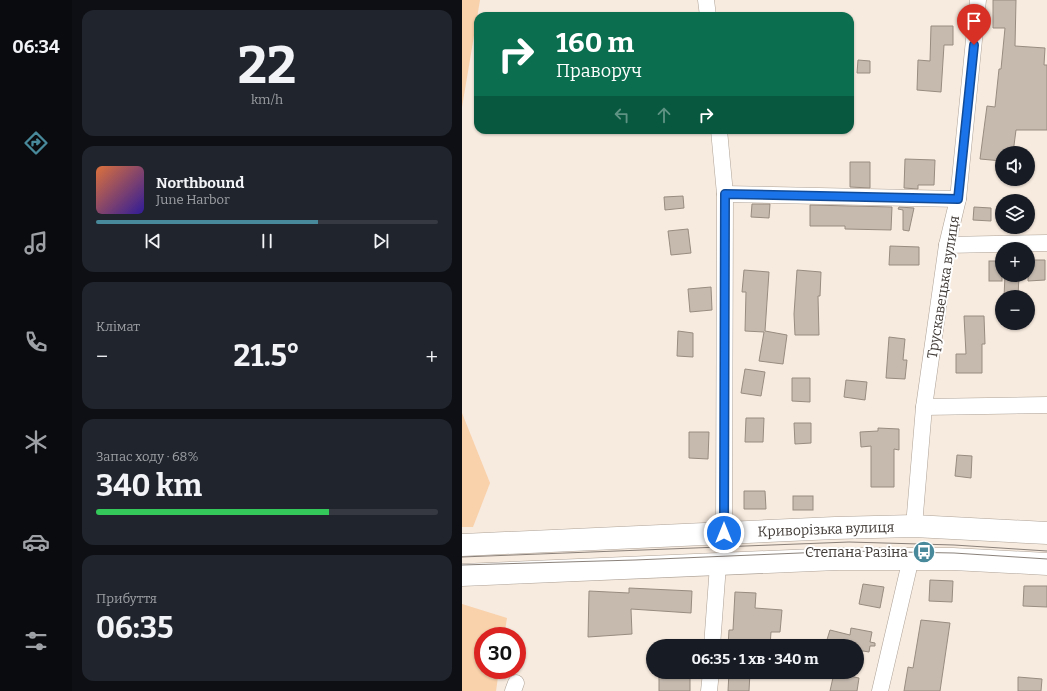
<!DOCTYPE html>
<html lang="uk">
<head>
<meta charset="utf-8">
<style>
	body { margin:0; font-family:Bitter,serif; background:#20242c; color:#f1f3f6; height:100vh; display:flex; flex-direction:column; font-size:15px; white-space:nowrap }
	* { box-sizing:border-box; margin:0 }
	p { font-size:13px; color:#9ea1a6 }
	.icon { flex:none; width:22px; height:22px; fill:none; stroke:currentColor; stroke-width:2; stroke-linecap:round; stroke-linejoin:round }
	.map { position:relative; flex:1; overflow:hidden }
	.details { display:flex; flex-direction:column; gap:10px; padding:10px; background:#0d0f14; width:390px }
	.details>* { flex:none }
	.hud { position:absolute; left:12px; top:12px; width:380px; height:122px; border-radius:12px; box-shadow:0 1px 3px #0004; background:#0b6e4f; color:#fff; overflow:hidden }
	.fabs { position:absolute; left:533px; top:146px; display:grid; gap:8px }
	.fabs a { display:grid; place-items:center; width:40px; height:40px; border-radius:50%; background:#171b24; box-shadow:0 1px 3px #0004; font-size:20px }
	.speed { position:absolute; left:12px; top:627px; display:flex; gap:8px; font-size:20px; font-weight:700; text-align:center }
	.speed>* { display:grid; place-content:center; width:52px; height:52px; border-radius:50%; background:#171b24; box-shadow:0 1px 3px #0004; line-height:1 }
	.speed .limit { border:6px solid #d22; background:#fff; color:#111 }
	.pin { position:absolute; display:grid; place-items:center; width:34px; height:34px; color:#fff; margin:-41px -17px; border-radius:50% 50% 50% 0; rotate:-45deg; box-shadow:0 0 4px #0007 }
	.pin .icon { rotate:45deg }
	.me { position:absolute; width:44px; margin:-22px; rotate:0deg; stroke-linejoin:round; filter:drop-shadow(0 0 3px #0008) }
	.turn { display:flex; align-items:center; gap:14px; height:84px; padding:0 16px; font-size:18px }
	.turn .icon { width:52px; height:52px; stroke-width:2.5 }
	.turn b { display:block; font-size:28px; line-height:34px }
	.lanes { display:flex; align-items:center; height:38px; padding:0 16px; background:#0003; justify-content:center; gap:20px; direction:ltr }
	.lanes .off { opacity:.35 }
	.big { font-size:30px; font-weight:700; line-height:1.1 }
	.details .tile { flex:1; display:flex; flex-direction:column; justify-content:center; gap:6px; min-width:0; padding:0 14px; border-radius:12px; background:#20242c }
	.details .dial { align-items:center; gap:0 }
	.dial b { font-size:52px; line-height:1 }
	.song { display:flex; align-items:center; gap:12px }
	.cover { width:48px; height:48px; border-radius:6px; background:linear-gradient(135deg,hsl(20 70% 55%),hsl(250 70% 35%)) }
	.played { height:4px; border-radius:2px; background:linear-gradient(90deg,#488a9b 65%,#363941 65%) }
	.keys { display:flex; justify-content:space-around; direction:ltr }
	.heat { display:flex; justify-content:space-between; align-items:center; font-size:22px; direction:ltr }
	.charge { height:6px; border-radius:3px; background:linear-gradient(90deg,#34c759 68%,#363941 0) }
	.trip { position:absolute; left:184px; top:639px; width:218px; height:40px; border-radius:20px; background:#171b24; box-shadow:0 1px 3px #0004; font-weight:700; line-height:40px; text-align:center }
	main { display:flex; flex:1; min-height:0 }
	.menu { display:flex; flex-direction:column; width:72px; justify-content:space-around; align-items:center; background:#090b0e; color:#9ea1a6 }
	.menu .icon { width:28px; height:28px }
	.menu .selected { color:#488a9b }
	.menu b { font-size:18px; color:#f1f3f6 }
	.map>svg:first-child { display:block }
	.green { fill:#f9d1ab }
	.building { fill:#c6baaf; stroke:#988c81 }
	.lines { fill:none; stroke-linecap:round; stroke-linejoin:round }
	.street-casing { stroke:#aea297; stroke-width:17 }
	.secondary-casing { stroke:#aea297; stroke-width:23 }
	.street { stroke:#fff; stroke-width:16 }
	.secondary { stroke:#fff; stroke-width:22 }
	.tram { stroke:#8a817a; stroke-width:1 }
	.route-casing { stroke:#114b97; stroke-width:10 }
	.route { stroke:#1a73e8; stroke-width:7 }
	.labels { text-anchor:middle; stroke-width:4; stroke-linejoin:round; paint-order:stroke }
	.street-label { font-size:14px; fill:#413b37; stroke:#fff }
	.poi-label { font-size:14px; fill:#413b37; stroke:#fff; text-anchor:end }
</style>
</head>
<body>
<main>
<nav class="menu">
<b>06:34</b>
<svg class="icon selected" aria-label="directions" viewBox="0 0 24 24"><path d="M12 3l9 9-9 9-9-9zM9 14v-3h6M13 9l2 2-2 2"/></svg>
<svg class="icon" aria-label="music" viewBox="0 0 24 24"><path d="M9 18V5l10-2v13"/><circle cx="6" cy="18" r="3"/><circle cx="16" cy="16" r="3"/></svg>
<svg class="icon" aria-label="phone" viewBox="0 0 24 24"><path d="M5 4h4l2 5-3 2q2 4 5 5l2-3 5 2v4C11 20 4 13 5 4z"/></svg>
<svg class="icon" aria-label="climate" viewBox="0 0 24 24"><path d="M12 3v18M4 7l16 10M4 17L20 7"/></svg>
<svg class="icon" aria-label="car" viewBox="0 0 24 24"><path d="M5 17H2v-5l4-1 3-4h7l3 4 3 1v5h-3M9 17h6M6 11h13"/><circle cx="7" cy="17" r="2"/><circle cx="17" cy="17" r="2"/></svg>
<svg class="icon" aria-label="filters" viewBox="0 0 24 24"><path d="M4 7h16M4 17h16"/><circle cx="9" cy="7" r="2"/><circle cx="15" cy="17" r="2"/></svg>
</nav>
<section class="details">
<div class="tile dial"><b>22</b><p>km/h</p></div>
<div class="tile">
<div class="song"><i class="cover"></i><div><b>Northbound</b><p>June Harbor</p></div></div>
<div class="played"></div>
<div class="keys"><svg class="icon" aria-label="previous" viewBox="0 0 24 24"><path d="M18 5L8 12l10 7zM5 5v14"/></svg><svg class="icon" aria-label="pause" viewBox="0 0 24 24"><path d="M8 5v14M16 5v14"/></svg><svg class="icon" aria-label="next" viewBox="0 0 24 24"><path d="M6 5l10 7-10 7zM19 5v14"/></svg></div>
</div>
<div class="tile"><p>Клімат</p>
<div class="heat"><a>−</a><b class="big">21.5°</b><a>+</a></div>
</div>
<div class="tile"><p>Запас ходу · 68%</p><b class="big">340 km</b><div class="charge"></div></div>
<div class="tile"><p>Прибуття</p><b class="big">06:35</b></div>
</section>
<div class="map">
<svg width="585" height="691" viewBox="0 0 585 691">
	<rect width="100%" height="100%" fill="#f7eade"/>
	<g class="green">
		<polygon points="0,0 18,0 0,107"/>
		<polygon points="0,413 28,483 11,527 0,527"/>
		<polygon points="0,604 45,618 42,636 21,636 21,670 37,670 34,691 0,691"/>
	</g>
	<g class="building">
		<polygon points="531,0 554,0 553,46 583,48 582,65 585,65 585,130 554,130 551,153 540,153 540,161 518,159 525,106 533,107 537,69 539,69 543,28 531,28"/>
		<polygon points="469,26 491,26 491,45 482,45 479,92 455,90 456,60 468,61"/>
		<polygon points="396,60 408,61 408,73 395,73"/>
		<polygon points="443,159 473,160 472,185 456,185 456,189 442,188"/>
		<polygon points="388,162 408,162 408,188 388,187"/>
		<polygon points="221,196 222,208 203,210 202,197"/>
		<polygon points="290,204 308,204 307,218 289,217"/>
		<polygon points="348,205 430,207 429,230 383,229 383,226 348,226"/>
		<polygon points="437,207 452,208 447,231 441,230 441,210 436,209"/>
		<polygon points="512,207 529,208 529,221 511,220"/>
		<polygon points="226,229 229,253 209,255 206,231"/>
		<polygon points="428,246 457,247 457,265 427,265"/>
		<polygon points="566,260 583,260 583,280 566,281"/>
		<rect x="527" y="261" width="13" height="20"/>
		<polygon points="282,270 307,272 303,331 325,335 321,364 297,361 302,332 283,331 284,292 280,292"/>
		<polygon points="335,270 359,272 358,296 356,296 357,335 333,335 332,314"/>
		<polygon points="543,275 557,275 556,297 542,297"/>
		<polygon points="249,287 250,310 228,312 226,289"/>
		<polygon points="502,316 522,316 523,344 520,344 520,373 494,373 494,354 504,354"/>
		<polygon points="216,331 231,333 231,357 215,356"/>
		<polygon points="427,337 443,339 441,360 445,360 443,379 424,378"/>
		<polygon points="283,369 303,372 299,396 279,393"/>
		<polygon points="330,378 348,378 348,402 330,401"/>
		<polygon points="384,380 405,382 403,400 382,397"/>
		<polygon points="284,418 302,418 301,442 283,442"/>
		<polygon points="332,423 349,423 349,443 333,444"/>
		<polygon points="416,428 437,429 437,450 432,449 432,487 409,487 409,446 399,447 398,432 416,431"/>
		<polygon points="227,432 247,432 246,459 227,458"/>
		<polygon points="495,455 510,456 509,478 493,476"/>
		<polygon points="282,491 303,491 304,509 282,509"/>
		<rect x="331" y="496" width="20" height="14"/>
		<polygon points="468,580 491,581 490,602 467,601"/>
		<polygon points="401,584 422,587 418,608 397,604"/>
		<polygon points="562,586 585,586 585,607 561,606"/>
		<polygon points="167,588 230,591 229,613 169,609 170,634 126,637 127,591 167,593"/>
		<polygon points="273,592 294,593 293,608 320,610 318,632 309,632 308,646 266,646 267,630 271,630"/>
		<polygon points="459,620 488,623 478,691 442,691 446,667 451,668"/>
		<polygon points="389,628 410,632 408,642 413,643 413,646 408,646 407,652 395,650 395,646 363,646 368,630 388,635"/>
		<rect x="197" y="672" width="31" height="19"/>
		<polygon points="267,672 288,672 287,691 266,691"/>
		<polygon points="372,673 397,678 395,691 368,691"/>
		<polygon points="556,677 580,679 579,691 556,691"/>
	</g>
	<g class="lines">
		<g class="street-casing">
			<g id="street">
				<polyline points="244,0 246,16"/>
				<polyline points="257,130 263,194 262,533"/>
				<polyline points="263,194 496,199"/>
				<polyline points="485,245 585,243"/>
				<polyline points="462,407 585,405"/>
				<polyline points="452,526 462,407 485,245 496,199 516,0"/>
				<polyline points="250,646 256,565"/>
				<polyline points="51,691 54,683"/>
				<polyline points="247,691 249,672"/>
				<polyline points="418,691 449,558"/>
			</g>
		</g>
		<g class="secondary-casing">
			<g id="secondary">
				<polyline points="0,545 373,528 452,526 585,533"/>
				<polyline points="0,575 375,559 491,559 585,564"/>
			</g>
		</g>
		<use href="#street" class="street"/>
		<use href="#secondary" class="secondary"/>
		<g class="tram">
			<polyline points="0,557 387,542 492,545 585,551"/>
			<polyline points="0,565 173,560 385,551 492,553 585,559"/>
		</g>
	</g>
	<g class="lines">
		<g class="route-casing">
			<polyline id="route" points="262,533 263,194 496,199 512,45"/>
		</g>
		<use href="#route" class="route"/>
	</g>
	<defs>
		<g id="bus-disc" transform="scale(1.15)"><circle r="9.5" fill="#488a9b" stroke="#fff"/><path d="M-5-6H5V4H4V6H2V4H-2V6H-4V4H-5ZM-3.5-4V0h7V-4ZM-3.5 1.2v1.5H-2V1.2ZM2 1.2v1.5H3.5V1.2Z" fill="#fff"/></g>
	</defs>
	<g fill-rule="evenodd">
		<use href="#bus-disc" x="462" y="552"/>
	</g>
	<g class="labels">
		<g class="street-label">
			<text transform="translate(481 287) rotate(-81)" y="5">Трускавецька вулиця</text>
			<text transform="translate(364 529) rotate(-2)" y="5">Криворізька вулиця</text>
		</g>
		<g class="poi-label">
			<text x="446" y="557">Степана Разіна</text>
		</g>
	</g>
</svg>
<div class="fabs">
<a><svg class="icon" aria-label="sound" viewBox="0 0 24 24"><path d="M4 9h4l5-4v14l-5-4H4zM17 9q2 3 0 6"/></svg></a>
<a><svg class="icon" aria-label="layers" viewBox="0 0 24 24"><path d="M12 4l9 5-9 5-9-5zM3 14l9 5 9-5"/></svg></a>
<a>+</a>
<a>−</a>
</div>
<div class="speed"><div class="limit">30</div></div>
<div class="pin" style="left:512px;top:45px;background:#d93025"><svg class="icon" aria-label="arrive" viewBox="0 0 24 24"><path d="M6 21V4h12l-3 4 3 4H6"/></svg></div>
<svg class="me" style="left:262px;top:533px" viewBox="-20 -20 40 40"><circle r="17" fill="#1a73e8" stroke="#fff" stroke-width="3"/><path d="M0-11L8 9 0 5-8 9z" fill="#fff"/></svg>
<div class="trip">06:35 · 1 хв · 340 m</div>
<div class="hud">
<div class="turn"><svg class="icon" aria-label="right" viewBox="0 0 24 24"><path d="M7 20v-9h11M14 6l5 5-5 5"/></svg><div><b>160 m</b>Праворуч</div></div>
<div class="lanes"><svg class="icon off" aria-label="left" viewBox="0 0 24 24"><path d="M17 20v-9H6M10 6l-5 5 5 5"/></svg><svg class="icon off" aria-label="ahead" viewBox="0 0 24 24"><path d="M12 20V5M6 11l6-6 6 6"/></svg><svg class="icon" aria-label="right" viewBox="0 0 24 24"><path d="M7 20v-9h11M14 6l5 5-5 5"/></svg></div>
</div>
</div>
</main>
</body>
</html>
